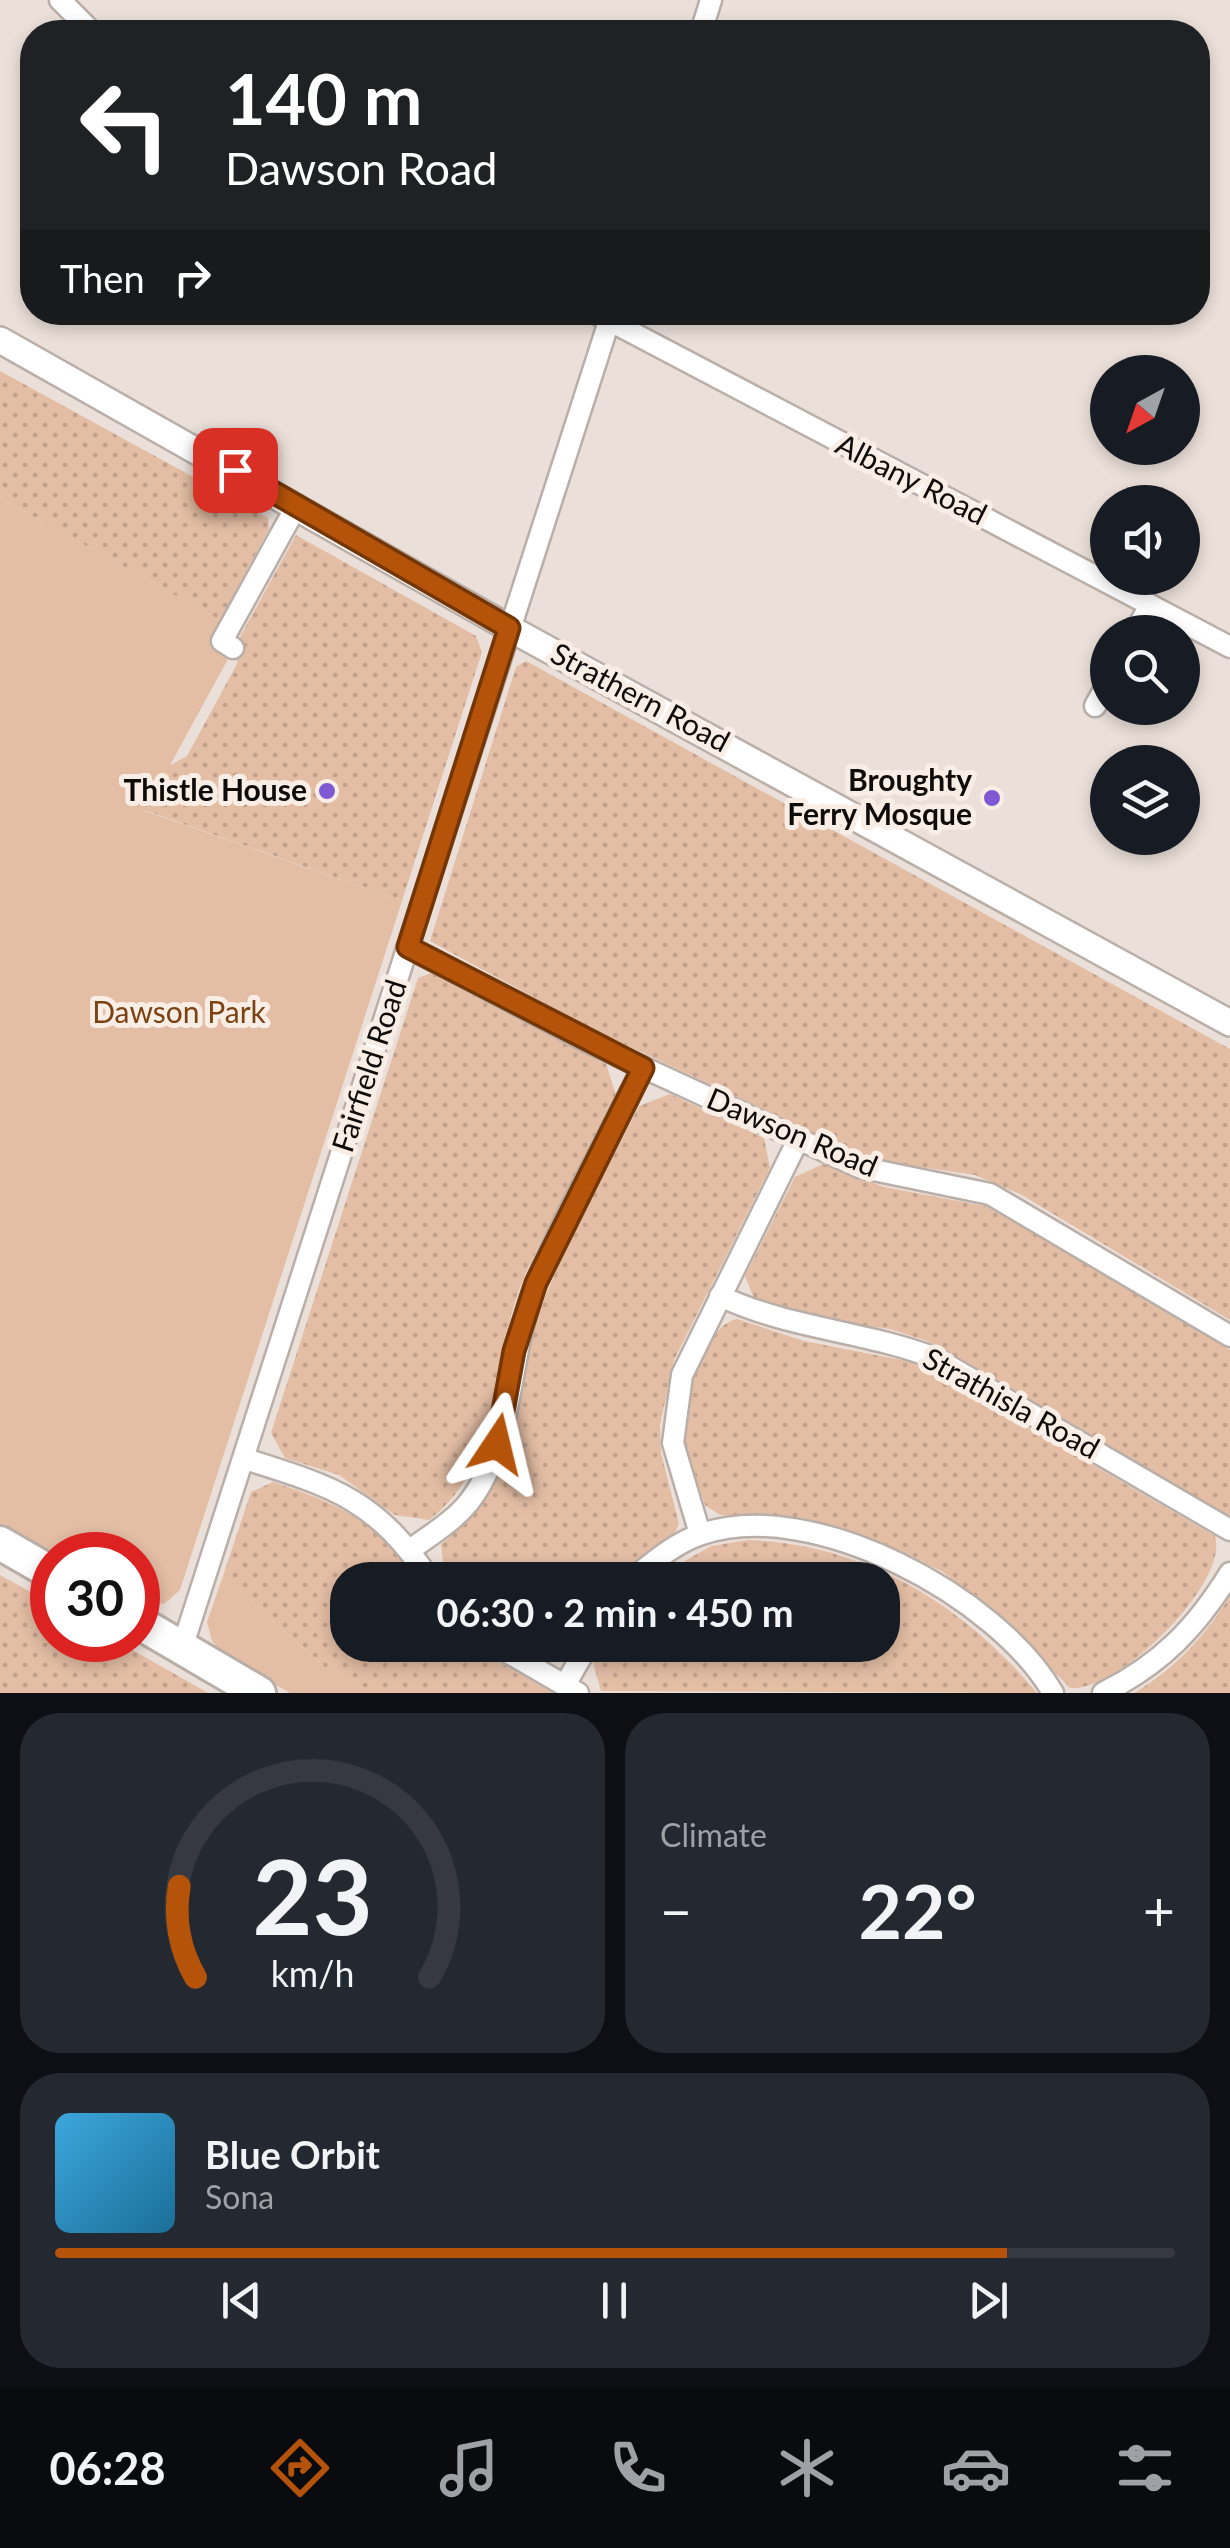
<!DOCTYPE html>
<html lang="en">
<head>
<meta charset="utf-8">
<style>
	body { margin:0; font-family:Lato,sans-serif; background:#242831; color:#f1f3f6; height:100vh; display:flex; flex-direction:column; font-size:38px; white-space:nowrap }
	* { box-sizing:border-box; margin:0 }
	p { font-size:32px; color:#9ea1a6 }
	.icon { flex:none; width:55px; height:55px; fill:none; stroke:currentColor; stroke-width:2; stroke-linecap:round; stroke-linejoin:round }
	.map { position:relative; height:1693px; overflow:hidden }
	.sheet { display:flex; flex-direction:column; gap:20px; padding:20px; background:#0d0f14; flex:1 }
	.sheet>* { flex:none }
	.hud { position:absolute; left:20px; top:20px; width:1190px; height:305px; border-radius:40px; box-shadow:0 5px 15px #0003; background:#202124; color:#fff; overflow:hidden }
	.needle { width:65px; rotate:220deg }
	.controls { position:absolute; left:1090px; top:355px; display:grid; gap:20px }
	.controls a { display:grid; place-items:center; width:110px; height:110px; border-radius:50%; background:#171b24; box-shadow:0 5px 15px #0003; font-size:50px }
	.speed { position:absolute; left:30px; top:1532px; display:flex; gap:20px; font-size:50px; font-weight:700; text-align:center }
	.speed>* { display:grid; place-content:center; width:130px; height:130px; border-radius:50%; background:#171b24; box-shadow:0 5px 15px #0003; line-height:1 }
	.speed .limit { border:15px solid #d22; background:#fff; color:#111 }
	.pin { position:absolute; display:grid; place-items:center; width:85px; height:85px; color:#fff; margin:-42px; border-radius:20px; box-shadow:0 5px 15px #0006 }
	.me { position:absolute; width:110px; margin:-55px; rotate:10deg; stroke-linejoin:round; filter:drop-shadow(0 0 8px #0008) }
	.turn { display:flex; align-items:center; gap:35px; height:210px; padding:0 40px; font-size:45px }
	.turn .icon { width:130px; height:130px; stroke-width:2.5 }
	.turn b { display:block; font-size:70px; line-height:85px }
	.then { display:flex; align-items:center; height:95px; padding:0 40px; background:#0003; gap:20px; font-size:38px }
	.big { font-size:75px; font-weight:700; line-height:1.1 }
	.sheet .card { flex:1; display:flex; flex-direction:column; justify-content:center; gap:15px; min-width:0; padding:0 35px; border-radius:40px; background:#242831 }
	.sheet .dial { align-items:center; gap:0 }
	.dial svg { height:260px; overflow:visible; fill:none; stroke:#363941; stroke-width:7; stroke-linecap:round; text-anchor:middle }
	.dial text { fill:#f1f3f6; stroke:none }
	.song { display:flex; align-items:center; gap:30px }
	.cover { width:120px; height:120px; border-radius:15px; background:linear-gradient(135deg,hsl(200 70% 55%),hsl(200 70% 35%)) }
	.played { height:10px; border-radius:5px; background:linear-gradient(90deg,#b45309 85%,#363941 85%) }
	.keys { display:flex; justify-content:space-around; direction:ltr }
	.heat { display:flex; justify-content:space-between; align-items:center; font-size:55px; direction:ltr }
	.sheet .tiles { flex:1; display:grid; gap:20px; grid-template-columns:1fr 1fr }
	.card:last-child { grid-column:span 2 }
	.trip { position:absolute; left:330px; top:1562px; width:570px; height:100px; border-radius:40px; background:#171b24; box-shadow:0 5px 15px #0003; font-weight:700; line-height:100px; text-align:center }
	.dock { display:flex; height:160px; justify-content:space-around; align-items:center; background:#090b0e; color:#9ea1a6 }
	.dock .icon { width:70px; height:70px }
	.dock .on { color:#b45309 }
	.dock b { font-size:45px; color:#f1f3f6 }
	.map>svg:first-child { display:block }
	.green { fill:#e3bda4 }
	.garden { fill:url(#garden-dots) }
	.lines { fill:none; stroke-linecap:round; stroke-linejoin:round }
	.minor-casing { stroke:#b9afa8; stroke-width:25 }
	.tertiary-casing { stroke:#b9afa8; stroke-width:30 }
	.primary-casing { stroke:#b9afa8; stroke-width:38 }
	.minor { stroke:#fff; stroke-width:20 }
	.tertiary { stroke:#fff; stroke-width:25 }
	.primary { stroke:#fff; stroke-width:32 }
	.route-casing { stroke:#753606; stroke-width:25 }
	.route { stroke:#b45309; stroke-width:18 }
	.poi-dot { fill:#7f59d3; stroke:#f9eee6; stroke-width:4 }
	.labels { text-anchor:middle; stroke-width:10; stroke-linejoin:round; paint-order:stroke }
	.street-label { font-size:30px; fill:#0f0b09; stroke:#f9eee6 }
	.poi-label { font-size:30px; font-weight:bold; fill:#0f0b09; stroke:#f9eee6; text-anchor:end }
	.park-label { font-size:30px; fill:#7c4212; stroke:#f9eee6 }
</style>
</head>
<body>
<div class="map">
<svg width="1230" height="1693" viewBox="0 0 1230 1693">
	<defs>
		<pattern id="garden-dots" width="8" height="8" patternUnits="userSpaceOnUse" patternTransform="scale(2.5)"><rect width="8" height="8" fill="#e3bda4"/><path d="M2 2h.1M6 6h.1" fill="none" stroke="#c2a18c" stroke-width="1.8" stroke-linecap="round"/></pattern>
	</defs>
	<rect width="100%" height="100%" fill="#ebe0d9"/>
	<g class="green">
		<polygon points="0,498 220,620 228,659 145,811 402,901 180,1590 164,1604 138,1601 138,1555 52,1555 0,1527"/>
		<polygon points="223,1576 326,1668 371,1693 290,1693 224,1655 212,1641 207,1622"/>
	</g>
	<g class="garden">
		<polygon points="0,371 268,518 269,529 220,620 0,498"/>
		<polygon points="296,535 476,636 482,652 402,901 144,810 167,767 187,756 237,664 240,637"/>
		<polygon points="526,661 1230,1049 1230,1320 1020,1194 975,1175 892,1163 857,1153 592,1029 430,941 516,667"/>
		<path d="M 431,973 L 606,1064 L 616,1095 C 586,1155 553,1214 525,1275 C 489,1357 506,1462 429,1520 L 395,1515 L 339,1475 L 285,1458 L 271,1433 L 418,978 Z"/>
		<path d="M 670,1094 L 764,1138 L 770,1168 L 674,1360 L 660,1425 L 661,1453 L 679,1524 L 674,1534 L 617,1580 L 445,1580 L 441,1544 C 527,1478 505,1410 537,1319 C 563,1245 604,1176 639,1106 Z"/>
		<polygon points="823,1164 884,1187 985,1206 1037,1232 1230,1350 1230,1516 927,1341 890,1329 826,1320 754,1298 745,1276 795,1177"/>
		<path d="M 737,1319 L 804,1341 L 917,1363 L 1215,1536 C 1230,1582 1118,1693 1070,1688 L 1006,1621 L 943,1572 L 901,1551 L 804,1518 L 720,1515 L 705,1505 C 699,1485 689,1464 686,1444 C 682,1411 701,1326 737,1319 Z"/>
		<path d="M 273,1482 C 325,1499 391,1524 413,1580 L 348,1580 L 348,1645 L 470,1645 L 553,1693 L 371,1693 L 326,1668 L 223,1576 L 251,1492 Z"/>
		<path d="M 748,1540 C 865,1544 964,1605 1037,1693 L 601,1691 L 593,1663 L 603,1645 L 882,1645 L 882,1580 L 652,1580 L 711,1546 Z"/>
		<polygon points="0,1575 52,1604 52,1640 115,1640 208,1693 0,1693"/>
		<path d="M 1230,1596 L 1230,1693 L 1134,1693 C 1175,1669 1205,1636 1230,1596 Z"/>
	</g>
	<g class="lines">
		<g class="minor-casing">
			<g id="minor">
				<polyline points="60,0 92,32"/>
				<polyline points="701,32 711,0"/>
				<polyline points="593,312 1230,647"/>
				<polyline points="1135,632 1150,605"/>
				<polyline points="233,648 222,641 297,505"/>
				<polyline points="1095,706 1108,683"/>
				<polyline points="408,947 584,1040 859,1167 990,1194 1230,1336"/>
				<path d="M 720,1296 C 790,1329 865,1331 935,1358 L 1230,1530"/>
				<path d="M 245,1459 C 334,1487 376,1499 430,1580"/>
				<polyline points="700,1534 673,1443 682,1375 798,1140"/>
				<path d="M 410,1550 C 430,1535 453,1522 469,1502 C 515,1443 508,1355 535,1286 C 566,1211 608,1140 643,1067"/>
				<path d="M 631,1580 C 652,1563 676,1542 702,1534 C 812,1496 998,1597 1053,1693"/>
				<polyline points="495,1645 578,1693"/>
				<polyline points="182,1648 612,312"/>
				<polyline points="565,1685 588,1645"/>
				<path d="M 1103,1693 C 1161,1664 1196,1628 1230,1573"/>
			</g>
		</g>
		<g class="tertiary-casing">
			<polyline id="tertiary" points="0,340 509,628 1230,1023"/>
		</g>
		<g class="primary-casing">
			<g id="primary">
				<polyline points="0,1543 52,1573"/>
				<polyline points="138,1622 259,1693"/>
			</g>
		</g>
		<use href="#minor" class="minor"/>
		<use href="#tertiary" class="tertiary"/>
		<use href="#primary" class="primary"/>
	</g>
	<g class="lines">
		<g class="route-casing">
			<polyline id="route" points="235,470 509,628 408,947 643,1068 536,1283 514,1351 497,1444"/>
		</g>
		<use href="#route" class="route"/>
	</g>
	<g class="poi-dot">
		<circle cx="327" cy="791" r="10"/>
		<circle cx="992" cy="798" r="10"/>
	</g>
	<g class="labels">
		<g class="street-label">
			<text transform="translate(911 480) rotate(27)" y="10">Albany Road</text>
			<text transform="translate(640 698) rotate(28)" y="10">Strathern Road</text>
			<text transform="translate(370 1066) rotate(-72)" y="10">Fairfield Road</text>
			<text transform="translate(792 1133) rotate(23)" y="10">Dawson Road</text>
			<text transform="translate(1011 1404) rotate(29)" y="10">Strathisla Road</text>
		</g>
		<g class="poi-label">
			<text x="972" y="791">Broughty<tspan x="972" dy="34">Ferry Mosque</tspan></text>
			<text x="307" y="801">Thistle House</text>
		</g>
		<g class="park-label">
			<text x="179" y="1023">Dawson Park</text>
		</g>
	</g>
</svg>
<div class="controls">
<a><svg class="needle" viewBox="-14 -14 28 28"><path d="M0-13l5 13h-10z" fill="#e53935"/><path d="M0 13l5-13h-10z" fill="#9ea1a6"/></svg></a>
<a><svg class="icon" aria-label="sound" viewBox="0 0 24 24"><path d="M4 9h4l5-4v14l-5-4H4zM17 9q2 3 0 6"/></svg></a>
<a><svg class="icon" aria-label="search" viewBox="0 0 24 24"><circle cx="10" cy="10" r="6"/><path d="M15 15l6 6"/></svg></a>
<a><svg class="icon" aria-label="layers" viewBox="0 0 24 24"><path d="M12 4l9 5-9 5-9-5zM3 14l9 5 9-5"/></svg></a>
</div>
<div class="speed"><div class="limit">30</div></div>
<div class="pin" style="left:235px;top:470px;background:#d93025"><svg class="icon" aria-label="arrive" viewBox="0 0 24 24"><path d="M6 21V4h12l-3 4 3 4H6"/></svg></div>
<svg class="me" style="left:497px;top:1444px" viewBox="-20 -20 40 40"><path d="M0-17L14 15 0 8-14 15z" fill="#b45309" stroke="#fff" stroke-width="4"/></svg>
<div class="trip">06:30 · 2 min · 450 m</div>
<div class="hud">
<div class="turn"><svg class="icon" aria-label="left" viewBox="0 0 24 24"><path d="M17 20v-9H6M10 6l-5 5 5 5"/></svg><div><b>140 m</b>Dawson Road</div></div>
<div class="then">Then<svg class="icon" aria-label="right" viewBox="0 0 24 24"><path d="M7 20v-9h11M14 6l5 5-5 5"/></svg></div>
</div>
</div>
<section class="sheet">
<div class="tiles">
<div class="card dial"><svg viewBox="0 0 100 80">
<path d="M14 69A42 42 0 1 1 86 69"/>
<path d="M14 69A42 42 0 0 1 9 41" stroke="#b45309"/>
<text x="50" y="56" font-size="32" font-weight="700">23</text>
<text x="50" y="72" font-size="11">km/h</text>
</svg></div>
<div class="card"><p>Climate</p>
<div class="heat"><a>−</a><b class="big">22°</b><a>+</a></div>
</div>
<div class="card">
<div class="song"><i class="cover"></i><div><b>Blue Orbit</b><p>Sona</p></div></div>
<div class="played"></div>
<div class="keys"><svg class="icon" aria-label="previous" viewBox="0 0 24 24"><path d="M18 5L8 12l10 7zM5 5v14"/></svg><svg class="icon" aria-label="pause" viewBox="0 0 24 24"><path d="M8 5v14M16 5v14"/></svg><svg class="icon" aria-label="next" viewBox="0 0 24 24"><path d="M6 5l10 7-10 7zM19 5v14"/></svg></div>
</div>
</div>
</section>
<nav class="dock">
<b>06:28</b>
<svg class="icon on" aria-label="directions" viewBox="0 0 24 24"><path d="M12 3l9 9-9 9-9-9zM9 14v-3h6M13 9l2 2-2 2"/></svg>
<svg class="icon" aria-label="music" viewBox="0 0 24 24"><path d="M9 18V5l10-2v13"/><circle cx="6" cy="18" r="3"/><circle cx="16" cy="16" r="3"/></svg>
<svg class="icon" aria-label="phone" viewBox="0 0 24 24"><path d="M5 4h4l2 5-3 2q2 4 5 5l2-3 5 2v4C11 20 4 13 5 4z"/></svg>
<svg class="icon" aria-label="climate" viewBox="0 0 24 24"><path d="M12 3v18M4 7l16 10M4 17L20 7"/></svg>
<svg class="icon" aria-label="car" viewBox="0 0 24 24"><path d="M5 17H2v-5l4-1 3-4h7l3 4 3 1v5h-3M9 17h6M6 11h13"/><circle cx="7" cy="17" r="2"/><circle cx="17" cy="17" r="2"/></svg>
<svg class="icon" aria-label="filters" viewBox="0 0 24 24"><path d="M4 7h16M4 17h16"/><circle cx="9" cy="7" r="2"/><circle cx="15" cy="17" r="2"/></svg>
</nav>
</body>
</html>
